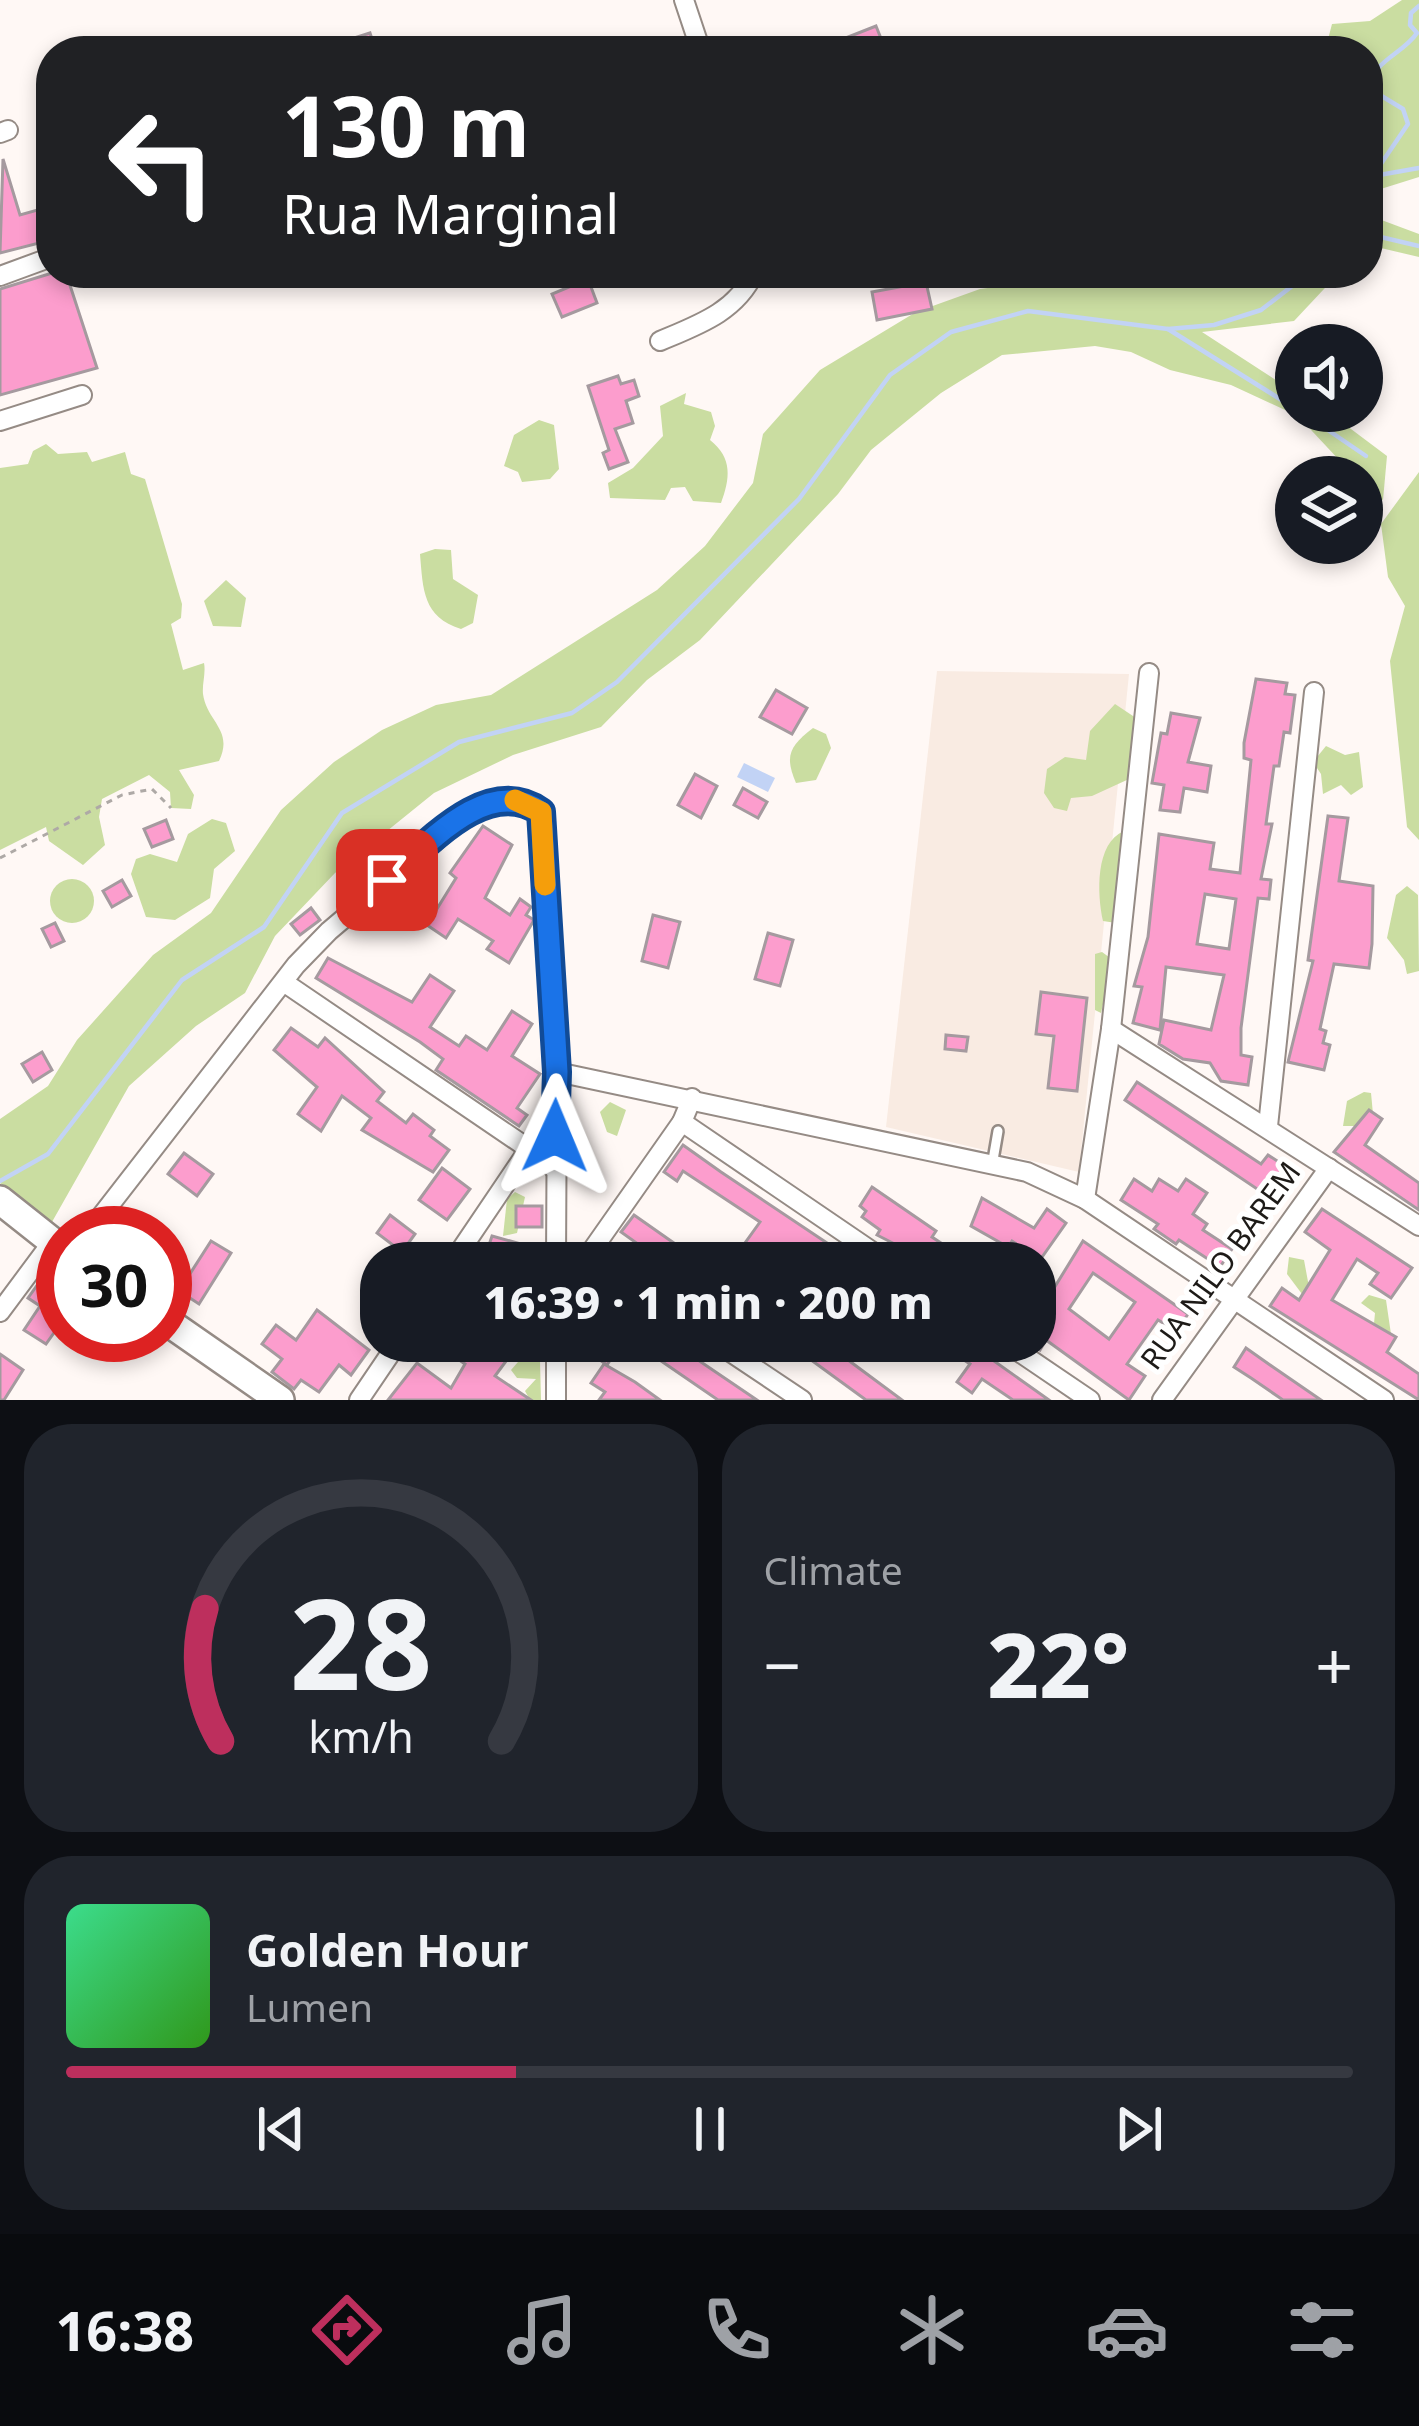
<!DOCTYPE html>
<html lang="en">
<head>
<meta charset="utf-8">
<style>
	body { margin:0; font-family:"Noto Sans",sans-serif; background:#20242c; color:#f1f3f6; height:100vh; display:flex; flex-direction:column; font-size:45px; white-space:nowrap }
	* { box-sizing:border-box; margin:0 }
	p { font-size:39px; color:#9ea1a6 }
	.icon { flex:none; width:66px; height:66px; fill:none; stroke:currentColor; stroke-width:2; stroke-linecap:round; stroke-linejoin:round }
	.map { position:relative; height:1400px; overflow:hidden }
	.drawer { display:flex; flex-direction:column; gap:24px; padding:24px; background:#0d0f14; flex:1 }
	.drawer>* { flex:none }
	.hud { position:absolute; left:36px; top:36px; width:1347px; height:252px; border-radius:48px; box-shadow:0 6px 18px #0003; background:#202124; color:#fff; overflow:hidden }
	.buttons { position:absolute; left:1275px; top:324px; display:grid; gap:24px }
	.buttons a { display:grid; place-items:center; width:108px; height:108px; border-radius:50%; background:#171b24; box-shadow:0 6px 18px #0003; font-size:60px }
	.speed { position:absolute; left:36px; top:1206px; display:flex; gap:24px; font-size:60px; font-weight:700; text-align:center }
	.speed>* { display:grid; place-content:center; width:156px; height:156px; border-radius:50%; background:#171b24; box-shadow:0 6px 18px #0003; line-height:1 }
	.speed .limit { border:18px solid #d22; background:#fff; color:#111 }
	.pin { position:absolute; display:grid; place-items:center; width:102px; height:102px; color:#fff; margin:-51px; border-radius:24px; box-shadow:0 6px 18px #0006 }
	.me { position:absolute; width:132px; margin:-66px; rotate:1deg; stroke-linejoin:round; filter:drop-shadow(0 0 9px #0008) }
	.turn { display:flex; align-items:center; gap:42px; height:252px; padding:0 48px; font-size:54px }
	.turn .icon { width:156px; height:156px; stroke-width:2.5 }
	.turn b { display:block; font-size:84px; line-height:102px }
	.big { font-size:90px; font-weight:800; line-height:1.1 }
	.drawer .tile { flex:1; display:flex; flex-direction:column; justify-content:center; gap:18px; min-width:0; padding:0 42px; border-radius:48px; background:#20242c }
	.drawer .dial { align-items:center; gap:0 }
	.dial svg { height:312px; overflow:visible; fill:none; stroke:#363941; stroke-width:7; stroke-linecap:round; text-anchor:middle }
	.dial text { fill:#f1f3f6; stroke:none }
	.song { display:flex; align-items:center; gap:36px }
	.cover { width:144px; height:144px; border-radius:18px; background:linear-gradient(135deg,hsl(150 70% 55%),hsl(110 70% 35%)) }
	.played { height:12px; border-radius:6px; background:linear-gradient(90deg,#bd2f5d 35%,#363941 35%) }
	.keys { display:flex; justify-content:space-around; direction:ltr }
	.heat { display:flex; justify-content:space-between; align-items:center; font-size:66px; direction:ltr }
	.drawer .tiles { flex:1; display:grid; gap:24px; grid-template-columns:1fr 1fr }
	.tile:last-child { grid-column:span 2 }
	.trip { position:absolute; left:360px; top:1242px; width:696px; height:120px; border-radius:48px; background:#171b24; box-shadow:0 6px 18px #0003; font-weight:800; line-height:120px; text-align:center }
	.tab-bar { display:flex; height:192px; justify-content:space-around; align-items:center; background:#090b0e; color:#9ea1a6 }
	.tab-bar .icon { width:84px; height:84px }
	.tab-bar .on { color:#bd2f5d }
	.tab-bar b { font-size:54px; color:#f1f3f6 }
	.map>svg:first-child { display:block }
	.built { fill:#f9ebe2 }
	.green { fill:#cadda1 }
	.water { fill:#c2d3f5 }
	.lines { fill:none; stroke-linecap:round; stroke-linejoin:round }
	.stream { stroke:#c2d3f5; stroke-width:4.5 }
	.building { fill:#fc9dcd; stroke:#a59a9f; stroke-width:3; fill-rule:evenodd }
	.lane-casing { stroke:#958b85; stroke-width:14 }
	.street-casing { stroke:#958b85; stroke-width:22 }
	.secondary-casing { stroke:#958b85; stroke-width:32 }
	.path { stroke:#aea9a6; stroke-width:3; stroke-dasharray:6 6; stroke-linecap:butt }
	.lane { stroke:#fff; stroke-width:9 }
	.street { stroke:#fff; stroke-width:18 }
	.secondary { stroke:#fff; stroke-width:27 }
	.route-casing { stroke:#114b97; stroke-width:30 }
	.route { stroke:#1a73e8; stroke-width:21 }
	.slow { stroke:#f59e0b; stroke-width:21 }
	.labels { text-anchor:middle; stroke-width:10; stroke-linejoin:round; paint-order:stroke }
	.street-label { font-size:30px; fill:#1d1a17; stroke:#fff }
</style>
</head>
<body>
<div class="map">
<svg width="1419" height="1400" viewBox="0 0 1419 1400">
	<rect width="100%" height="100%" fill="#fff8f5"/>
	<polygon class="built" points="937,671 1129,674 1079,1172 886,1127"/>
	<g class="green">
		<polygon points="1402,0 1419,0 1419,177 1368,193 1368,51 1325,51 1332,24 1370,21"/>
		<polygon points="1368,215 1419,234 1419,257 1368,245"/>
		<polygon points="1178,273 1339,273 1294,321 1202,332 1296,393 1296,411 1327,411 1387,456 1383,500 1367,492 1362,477 1355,477 1298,416 1231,385 1170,370 1131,352 1095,346 1002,355 941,393 871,450 838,494 700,640 647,680 601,727 513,755 434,793 335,873 275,936 245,993 196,1026 129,1086 48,1229 0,1183 0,1119 48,1086 77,1040 153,955 211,913 281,810 334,762 382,730 436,705 491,695 657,590 705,546 753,483 763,434 820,370 916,312 980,289 1042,281 1167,278"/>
		<path d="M 686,393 L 684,404 L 711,412 L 715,426 L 710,440 C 733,458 730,479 721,503 L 693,501 L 685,487 L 671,488 L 665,500 L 610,498 L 608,483 L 633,468 L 663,436 L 660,406 Z"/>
		<polygon points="539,420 554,425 559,469 550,479 522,482 518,472 504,466 514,435"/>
		<path d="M 46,444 L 58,454 L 87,452 L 92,462 L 125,452 L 131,474 L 145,479 L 182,604 L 181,618 L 171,624 L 183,670 L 204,663 C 206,673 202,684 203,694 C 207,722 234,730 219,761 L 179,770 L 194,795 L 191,809 L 171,808 L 170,792 L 149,775 L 102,799 L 99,817 L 105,845 L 83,865 L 49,841 L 46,827 L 0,850 L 0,468 L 28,464 L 33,451 Z"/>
		<polygon points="1419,472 1419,840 1407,827 1390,661 1405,606 1388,577 1381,524"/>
		<path d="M 435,549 L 451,550 L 453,579 L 478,595 L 473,623 L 461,629 C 423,617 423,590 420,554 Z"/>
		<polygon points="226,580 246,598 241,627 213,626 204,601"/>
		<polygon points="1115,704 1139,720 1129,779 1092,796 1071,798 1067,811 1054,808 1044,793 1047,769 1065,757 1086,760 1090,731"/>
		<path d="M 813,728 L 826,734 L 831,748 L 816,780 L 796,783 C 784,755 790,746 813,728 Z"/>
		<polygon points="1326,746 1345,755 1359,752 1363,787 1351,795 1341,785 1323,794 1321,774 1313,762"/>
		<polygon points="212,819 226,823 235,851 214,869 210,898 175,920 146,917 131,874 136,859 150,854 177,862 188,834"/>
		<path d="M 1124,831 C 1122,863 1122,891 1116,923 L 1103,921 C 1097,894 1095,843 1124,831 Z"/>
		<circle cx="72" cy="901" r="22"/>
		<polygon points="1407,886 1418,895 1419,971 1407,974 1404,960 1387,938 1396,895"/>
		<polygon points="1102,952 1113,960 1101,1013 1095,1010 1095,954"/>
		<polygon points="1364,1092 1371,1093 1373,1114 1358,1126 1343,1126 1347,1101"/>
		<polygon points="610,1102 626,1110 617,1136 607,1132 600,1112"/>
		<polygon points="515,1192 525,1197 517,1233 503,1236 507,1199"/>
		<polygon points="1289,1257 1304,1260 1309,1287 1335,1302 1305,1298 1287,1274"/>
		<polygon points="1369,1295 1386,1300 1392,1341 1373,1334 1375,1313 1361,1303"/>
		<polygon points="540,1361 541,1400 530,1400 525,1391 536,1379 517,1378 511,1370 518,1362"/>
	</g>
	<polygon class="water" points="744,763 775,778 768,792 737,777"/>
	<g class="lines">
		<g class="stream">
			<path d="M 1374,174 L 1408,124 L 1403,109 L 1370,89 C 1371,61 1402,55 1417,33 L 1410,25 L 1411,13 L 1419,6"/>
			<polyline points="1368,177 1419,168"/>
			<polyline points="1368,234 1419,246"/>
			<polyline points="1168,329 1296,409"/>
			<polyline points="1300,411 1366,456"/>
			<polyline points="0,1181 48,1154 182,980 264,927 342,813 459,742 572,713 617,682 799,499 890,375 951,332 1028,311 1168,329 1214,325 1261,310 1309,273"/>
		</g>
	</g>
	<g class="building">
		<polygon points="876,26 886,51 815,51 815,50"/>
		<polygon points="370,33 376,51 324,51 323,48"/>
		<polygon points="3,159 20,215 41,209 51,240 0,253"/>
		<polygon points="52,273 66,273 97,368 0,395 0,289"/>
		<polygon points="588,279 597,303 562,317 552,294"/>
		<polygon points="926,282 932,309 877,320 872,292"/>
		<polygon points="618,376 621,384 634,380 639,396 626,401 633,423 615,429 628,462 609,469 603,453 609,450 588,386"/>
		<path d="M 1256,679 L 1287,683 L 1285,694 L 1295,695 L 1290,733 L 1284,732 L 1279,766 L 1274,766 L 1266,824 L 1272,824 L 1261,879 L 1271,880 L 1269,899 L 1258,898 L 1241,1028 L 1241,1055 L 1252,1057 L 1248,1085 L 1221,1081 L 1210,1063 L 1183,1059 L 1159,1044 L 1164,1020 L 1211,1030 L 1224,975 L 1166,967 L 1160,1030 L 1133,1023 L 1142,987 L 1134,986 L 1148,937 L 1159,834 L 1214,843 L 1210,869 L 1240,873 L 1251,760 L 1244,758 L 1244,743 ZM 1205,894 L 1236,899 L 1229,949 L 1197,944 Z"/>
		<polygon points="776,690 807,708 792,734 760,717"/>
		<polygon points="1171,713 1200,718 1188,762 1211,766 1207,792 1184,788 1180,812 1160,810 1164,785 1152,783 1161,733 1167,734"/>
		<polygon points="695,774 717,786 701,818 678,805"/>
		<polygon points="743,788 767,802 758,818 734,805"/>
		<polygon points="1328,816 1348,818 1339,881 1373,886 1372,944 1369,968 1334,964 1320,1029 1326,1031 1323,1043 1330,1045 1324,1070 1288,1062 1313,961 1308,960"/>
		<polygon points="166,820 173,839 152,847 144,829"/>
		<polygon points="483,826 512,845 485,898 510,915 520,899 531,907 526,915 534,920 509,963 487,949 493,941 458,919 446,938 427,925 456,878 450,873"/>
		<polygon points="122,880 131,896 112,907 103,891"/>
		<polygon points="311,908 320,920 300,935 291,924"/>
		<polygon points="653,915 680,922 668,968 642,961"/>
		<polygon points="55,923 64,941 51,947 42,929"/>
		<polygon points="768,933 793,940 780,986 755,979"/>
		<polygon points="328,958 412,1002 430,975 454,991 430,1027 459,1046 466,1036 487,1050 512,1011 532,1024 512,1056 540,1074 517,1108 527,1115 519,1126 436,1070 443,1059 420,1042 316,978"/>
		<polygon points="1041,992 1087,998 1077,1091 1048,1088 1054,1036 1036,1034"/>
		<polygon points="291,1028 318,1047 325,1038 384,1092 377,1101 406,1123 413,1114 434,1130 430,1136 449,1150 433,1172 362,1130 371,1118 342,1096 321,1131 298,1114 317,1087 274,1050"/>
		<polygon points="946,1035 968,1037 966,1051 945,1049"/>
		<polygon points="42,1052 52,1070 33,1082 22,1064"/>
		<polygon points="1137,1082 1261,1164 1268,1155 1288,1168 1269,1197 1125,1100"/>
		<polygon points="1369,1110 1382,1119 1365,1145 1419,1183 1419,1210 1334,1152"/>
		<polygon points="683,1145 721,1172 857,1263 819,1263 792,1245 780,1263 758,1263 740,1250 760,1222 683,1171 677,1181 664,1172"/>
		<polygon points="184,1153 213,1174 197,1196 168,1174"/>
		<polygon points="442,1168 470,1189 447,1220 419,1200"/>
		<polygon points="1134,1179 1152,1191 1159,1179 1178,1191 1186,1179 1207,1193 1193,1214 1207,1224 1203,1230 1232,1249 1220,1267 1179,1240 1176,1244 1154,1229 1158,1224 1121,1200"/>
		<polygon points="872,1187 936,1231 932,1237 971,1263 932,1263 877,1235 880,1230 862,1217 866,1211 860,1206"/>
		<polygon points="982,1198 1034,1228 1047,1209 1066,1223 1040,1260 1012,1241 1008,1247 971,1226"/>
		<rect x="516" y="1206" width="26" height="21"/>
		<polygon points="1322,1209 1412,1268 1391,1298 1370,1284 1378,1273 1357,1259 1332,1300 1396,1337 1387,1352 1419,1374 1419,1400 1270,1306 1282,1288 1299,1300 1330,1250 1305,1232"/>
		<polygon points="390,1215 415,1234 402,1252 377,1233"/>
		<polygon points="634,1215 691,1255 696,1246 722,1263 669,1263 656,1257 621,1232"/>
		<polygon points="492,1236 521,1244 515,1263 483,1263"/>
		<polygon points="211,1241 231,1253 199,1304 190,1298 183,1309 165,1296 165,1265 186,1280"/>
		<path d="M 1083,1241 L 1188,1314 L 1177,1331 L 1158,1320 L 1127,1364 L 1145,1376 L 1129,1400 L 1046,1340 L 1040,1350 L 1035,1346 L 1035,1319 ZM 1093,1273 L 1135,1302 L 1109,1339 L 1069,1309 Z"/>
		<polygon points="48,1270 63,1280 63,1320 46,1344 24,1330 40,1306 28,1298"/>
		<polygon points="317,1310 369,1350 351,1375 339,1365 319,1392 301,1380 294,1389 272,1372 282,1359 262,1344 276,1325 296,1340"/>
		<polygon points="432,1341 521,1341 495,1376 531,1400 388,1400 417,1363 451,1388 465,1364"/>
		<polygon points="589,1341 623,1341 607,1365 584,1349"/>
		<polygon points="632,1341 670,1341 757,1400 718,1400"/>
		<polygon points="785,1341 836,1341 844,1347 840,1354 902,1400 866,1400"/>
		<polygon points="935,1341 990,1341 999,1355 994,1361 1049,1400 1013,1400 982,1379 972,1393 957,1382 970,1364"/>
		<polygon points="1246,1348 1273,1367 1321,1400 1283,1400 1251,1378 1234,1367"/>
		<polygon points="0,1354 23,1370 4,1400 0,1400"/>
		<polygon points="604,1364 635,1382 660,1400 599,1400 605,1392 591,1383"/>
	</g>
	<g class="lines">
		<g class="lane-casing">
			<polyline id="lane" points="993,1160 998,1131"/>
		</g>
		<g class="street-casing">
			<g id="street">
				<polyline points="684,0 701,51"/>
				<polyline points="0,133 8,130"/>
				<polyline points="0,276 49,258"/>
				<path d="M 660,341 C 698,325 736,312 754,273"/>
				<polyline points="0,421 82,395"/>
				<polyline points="285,983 529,1149"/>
				<polyline points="1111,1029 1419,1226"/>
				<polyline points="557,1072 1027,1172 1085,1199 1384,1400"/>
				<polyline points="692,1098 682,1122 889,1263"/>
				<polyline points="1268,1126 1314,692"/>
				<polyline points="1085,1199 1111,1029 1149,673"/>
				<polyline points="88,1233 296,965 329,931 473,809 519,800 541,812 557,1072 556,1263"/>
				<polyline points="452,1263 529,1149 555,1169"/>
				<polyline points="583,1263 682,1122"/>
				<polyline points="0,1312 52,1242"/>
				<polyline points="556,1341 556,1400"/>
				<polyline points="714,1341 802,1400"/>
				<polyline points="1003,1341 1090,1400"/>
				<polyline points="359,1400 399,1341"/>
				<polyline points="1162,1400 1329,1168"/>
			</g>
		</g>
		<g class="secondary-casing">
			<g id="secondary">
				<polyline points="0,1200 63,1250"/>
				<polyline points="165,1320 280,1400"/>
			</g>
		</g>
		<polyline class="path" points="0,858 122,795 152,789 171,808"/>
		<use href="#lane" class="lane"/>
		<use href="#street" class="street"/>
		<use href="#secondary" class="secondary"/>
	</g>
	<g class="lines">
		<g class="route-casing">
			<path id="route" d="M 387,880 C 425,847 487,773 541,812 L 557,1072 L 555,1136"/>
		</g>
		<use href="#route" class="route"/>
		<polyline class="slow" points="515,800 541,812 545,885"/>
	</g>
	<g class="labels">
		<g class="street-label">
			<text transform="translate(1221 1266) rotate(-54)" y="10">RUA NILO BAREM</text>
		</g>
	</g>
</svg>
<div class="buttons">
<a><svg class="icon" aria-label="sound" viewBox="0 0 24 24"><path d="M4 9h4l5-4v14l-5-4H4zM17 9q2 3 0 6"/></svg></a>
<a><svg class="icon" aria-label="layers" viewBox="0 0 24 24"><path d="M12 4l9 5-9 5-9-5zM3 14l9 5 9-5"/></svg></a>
</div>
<div class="speed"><div class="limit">30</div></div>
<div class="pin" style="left:387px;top:880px;background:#d93025"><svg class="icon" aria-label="arrive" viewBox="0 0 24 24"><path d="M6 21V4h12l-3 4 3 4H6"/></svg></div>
<svg class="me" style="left:555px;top:1136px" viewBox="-20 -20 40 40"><path d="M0-17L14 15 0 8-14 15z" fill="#1a73e8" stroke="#fff" stroke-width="4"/></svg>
<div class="trip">16:39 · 1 min · 200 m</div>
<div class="hud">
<div class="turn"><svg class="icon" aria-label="left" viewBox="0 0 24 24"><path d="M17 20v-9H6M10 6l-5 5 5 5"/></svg><div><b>130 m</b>Rua Marginal</div></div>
</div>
</div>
<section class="drawer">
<div class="tiles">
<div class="tile dial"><svg viewBox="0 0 100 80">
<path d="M14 69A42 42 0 1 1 86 69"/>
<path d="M14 69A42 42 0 0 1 10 35" stroke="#bd2f5d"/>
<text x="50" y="56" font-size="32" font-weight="700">28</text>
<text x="50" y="72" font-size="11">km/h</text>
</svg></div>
<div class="tile"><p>Climate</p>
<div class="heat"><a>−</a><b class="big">22°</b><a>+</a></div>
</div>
<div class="tile">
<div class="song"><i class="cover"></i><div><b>Golden Hour</b><p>Lumen</p></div></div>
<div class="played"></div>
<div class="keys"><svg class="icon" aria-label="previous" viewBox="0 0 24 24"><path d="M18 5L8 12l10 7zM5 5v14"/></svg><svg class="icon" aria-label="pause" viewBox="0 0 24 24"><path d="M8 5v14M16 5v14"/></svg><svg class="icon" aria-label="next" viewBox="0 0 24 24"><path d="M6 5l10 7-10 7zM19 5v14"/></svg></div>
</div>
</div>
</section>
<nav class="tab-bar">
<b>16:38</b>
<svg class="icon on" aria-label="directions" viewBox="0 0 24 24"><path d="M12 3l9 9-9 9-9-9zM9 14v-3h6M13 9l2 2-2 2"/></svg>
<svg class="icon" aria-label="music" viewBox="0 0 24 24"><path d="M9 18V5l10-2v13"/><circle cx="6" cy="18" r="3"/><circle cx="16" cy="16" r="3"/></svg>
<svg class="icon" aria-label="phone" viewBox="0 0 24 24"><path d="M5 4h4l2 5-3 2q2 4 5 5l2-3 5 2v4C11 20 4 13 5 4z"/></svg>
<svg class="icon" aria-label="climate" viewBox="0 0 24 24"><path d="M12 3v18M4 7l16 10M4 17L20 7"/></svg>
<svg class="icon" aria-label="car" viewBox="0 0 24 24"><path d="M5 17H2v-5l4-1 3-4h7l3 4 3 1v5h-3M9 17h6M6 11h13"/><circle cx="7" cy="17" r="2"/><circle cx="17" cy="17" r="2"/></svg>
<svg class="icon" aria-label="filters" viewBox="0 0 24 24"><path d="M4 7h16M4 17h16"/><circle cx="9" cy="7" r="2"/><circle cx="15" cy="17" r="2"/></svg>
</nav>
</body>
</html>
